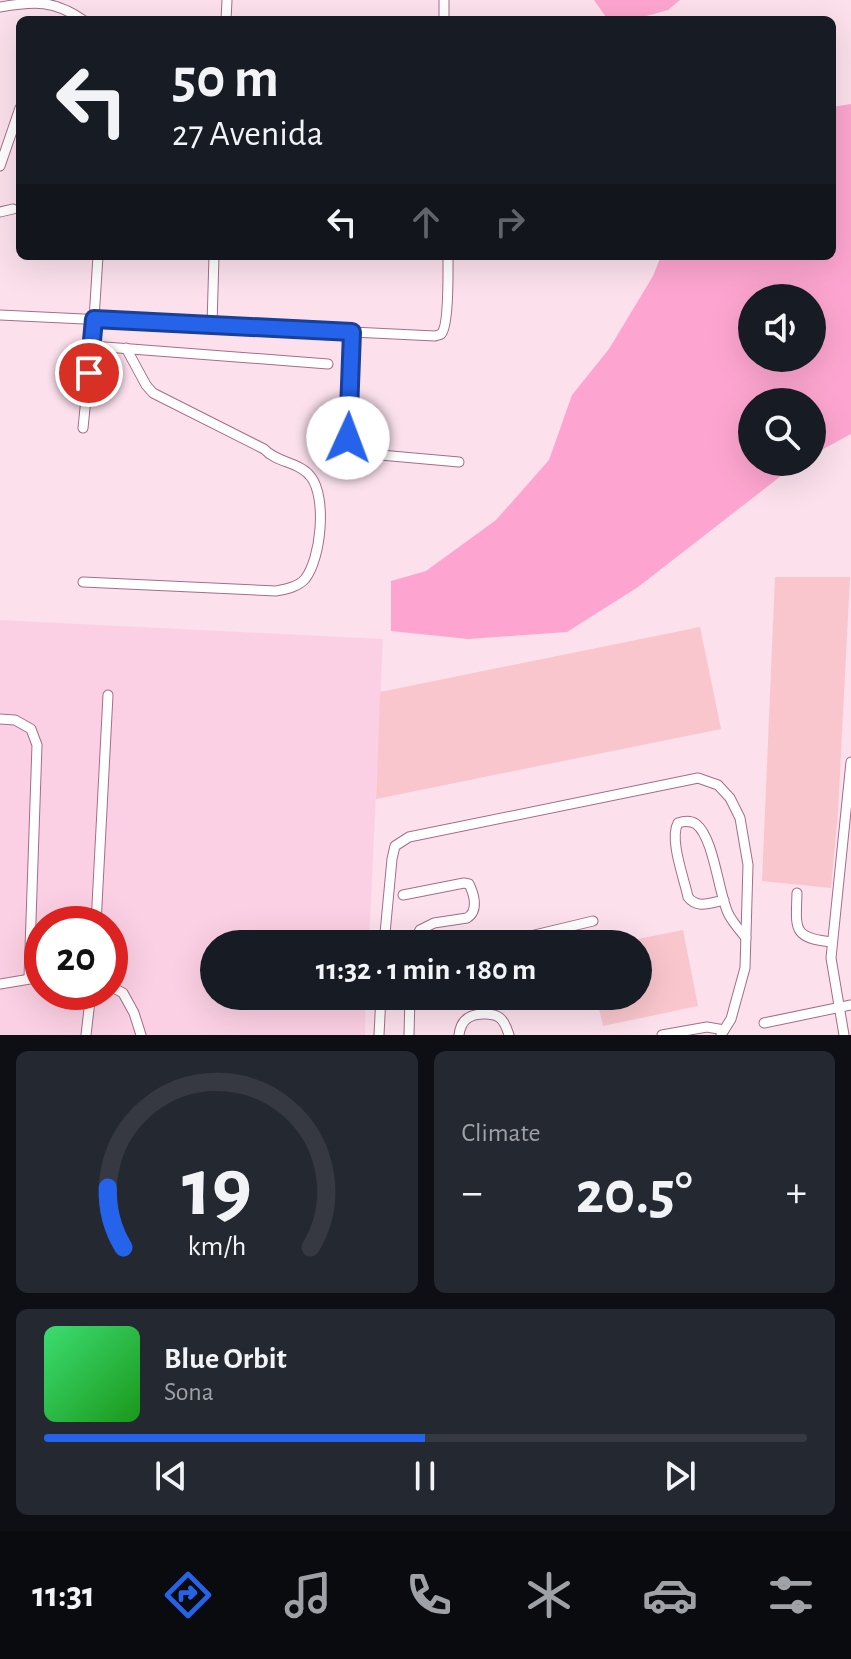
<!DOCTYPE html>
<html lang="en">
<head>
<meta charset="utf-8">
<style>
	body { margin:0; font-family:"Alegreya Sans",sans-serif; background:#242831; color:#f1f3f6; height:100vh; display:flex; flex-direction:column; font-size:30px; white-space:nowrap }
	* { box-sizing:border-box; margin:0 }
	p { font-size:26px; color:#9ea1a6 }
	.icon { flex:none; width:44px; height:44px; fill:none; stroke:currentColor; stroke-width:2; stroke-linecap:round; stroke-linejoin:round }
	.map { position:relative; height:1035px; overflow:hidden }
	.panel { display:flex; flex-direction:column; gap:16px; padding:16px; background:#0d0f14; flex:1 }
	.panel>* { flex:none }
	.hud { position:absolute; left:16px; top:16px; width:820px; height:244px; border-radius:12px; box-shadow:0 8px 32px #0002; background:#171b24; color:#f1f3f6; overflow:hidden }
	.tools { position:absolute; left:738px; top:284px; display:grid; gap:16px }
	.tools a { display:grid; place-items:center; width:88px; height:88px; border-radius:50%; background:#171b24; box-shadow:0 8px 32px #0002; font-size:40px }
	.speed { position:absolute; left:24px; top:906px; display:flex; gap:16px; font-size:40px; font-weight:700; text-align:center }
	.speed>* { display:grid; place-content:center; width:104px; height:104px; border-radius:50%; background:#171b24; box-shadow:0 8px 32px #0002; line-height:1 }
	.speed .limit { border:12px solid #d22; background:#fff; color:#111 }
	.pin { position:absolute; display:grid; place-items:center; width:68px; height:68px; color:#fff; margin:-34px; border:4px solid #fff; border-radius:50%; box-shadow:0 2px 8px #0007 }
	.me { position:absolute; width:88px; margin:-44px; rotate:2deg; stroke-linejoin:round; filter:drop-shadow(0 0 6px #0008) }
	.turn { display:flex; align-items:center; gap:28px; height:168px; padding:0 24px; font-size:36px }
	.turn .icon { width:104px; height:104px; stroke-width:2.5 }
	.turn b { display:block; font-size:56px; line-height:68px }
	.lanes { display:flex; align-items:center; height:76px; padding:0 24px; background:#0003; justify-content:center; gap:40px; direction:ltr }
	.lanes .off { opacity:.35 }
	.big { font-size:60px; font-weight:700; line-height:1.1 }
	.panel .card { flex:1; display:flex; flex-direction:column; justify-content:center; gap:12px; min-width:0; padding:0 28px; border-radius:12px; background:#242831 }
	.panel .dial { align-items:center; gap:0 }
	.dial svg { height:208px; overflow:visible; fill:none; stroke:#363941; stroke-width:7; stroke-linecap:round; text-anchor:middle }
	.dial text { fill:#f1f3f6; stroke:none }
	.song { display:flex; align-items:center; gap:24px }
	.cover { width:96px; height:96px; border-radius:12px; background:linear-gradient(135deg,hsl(140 70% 55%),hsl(120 70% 35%)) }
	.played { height:8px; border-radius:4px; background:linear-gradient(90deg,#2563eb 50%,#363941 50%) }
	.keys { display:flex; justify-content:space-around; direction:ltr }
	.heat { display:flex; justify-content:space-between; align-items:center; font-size:44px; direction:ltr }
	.panel .tiles { flex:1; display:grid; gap:16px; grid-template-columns:1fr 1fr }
	.card:last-child { grid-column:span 2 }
	.trip { position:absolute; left:200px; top:930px; width:452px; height:80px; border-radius:40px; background:#171b24; box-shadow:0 8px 32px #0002; font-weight:700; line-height:80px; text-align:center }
	.dock { display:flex; height:128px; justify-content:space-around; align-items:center; background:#090b0e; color:#9ea1a6 }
	.dock .icon { width:56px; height:56px }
	.dock .current { color:#2563eb }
	.dock b { font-size:36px; color:#f1f3f6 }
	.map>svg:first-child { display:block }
	.built { fill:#fcd0e4; fill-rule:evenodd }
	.green { fill:#fda5d0; fill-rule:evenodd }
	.building { fill:#f9c6cd }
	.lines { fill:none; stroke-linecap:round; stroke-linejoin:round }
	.lane-casing { stroke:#a66c89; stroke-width:11 }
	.lane { stroke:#fff; stroke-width:9 }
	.route-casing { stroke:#184099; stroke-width:20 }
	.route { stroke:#2563eb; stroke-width:14 }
</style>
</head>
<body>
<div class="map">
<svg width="851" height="1035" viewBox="0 0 851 1035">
	<rect width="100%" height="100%" fill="#fce1ed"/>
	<path class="built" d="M 0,620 L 383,639 L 369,944 L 214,944 L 214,996 L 366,996 L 365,1035 L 0,1035 ZM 42,924 L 110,924 L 110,992 L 42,992 Z"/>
	<g class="green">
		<polygon points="594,0 680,0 668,10 632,20 608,20"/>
		<path d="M 851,104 L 851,434 L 812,455 L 812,402 L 752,402 L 752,462 L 799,462 L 638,587 L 567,632 L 468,639 L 391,631 L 391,581 L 426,571 L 496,520 L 549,460 L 572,395 L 609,349 L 653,276 L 661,256 L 832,256 L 832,107 ZM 752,298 L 812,298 L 812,358 L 752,358 Z"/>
	</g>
	<g class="building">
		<polygon points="775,577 850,577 838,812 831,888 762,881"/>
		<polygon points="700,627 721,729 376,799 380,692"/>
		<polygon points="683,930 698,1006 603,1026 596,996 638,996 638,939"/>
	</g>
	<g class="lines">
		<g class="lane-casing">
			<g id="lane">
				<path d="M 0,7 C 35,1 54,0 83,20"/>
				<polyline points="226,20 227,0"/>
				<polyline points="444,20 444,0"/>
				<polyline points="0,166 20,108"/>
				<polyline points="0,212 13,209"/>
				<path d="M 0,315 L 435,336 C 437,335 440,335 441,334 C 449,327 448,269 448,256"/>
				<polyline points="212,325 214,256"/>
				<path d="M 352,332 L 348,430 C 348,446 353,451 369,454 L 459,462"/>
				<polyline points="92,346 328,364"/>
				<polyline points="83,428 94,319 98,256"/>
				<path d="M 83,582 L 276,591 C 286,589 298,587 305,579 C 321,559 327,498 311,477 C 300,462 277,463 264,449 L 153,393 L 146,385 L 126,348"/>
				<polyline points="0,719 15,720 31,729 37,745 29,978"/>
				<path d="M 797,893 C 796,929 792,938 832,942"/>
				<path d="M 403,895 L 464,883 L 469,884 C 474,894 479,911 467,918 L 434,923 L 420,930 L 413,944"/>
				<path d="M 724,900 C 710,903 697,909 688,897 C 684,878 669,839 678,823 C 684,821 690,820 696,824 C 714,838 718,891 728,913 C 732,922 740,930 746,938"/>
				<polyline points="96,924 108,695"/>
				<polyline points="384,944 392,859 395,846 409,837 698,778 718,785 730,798 740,818 748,865 745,968 731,1019 721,1035"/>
				<polyline points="497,944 593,921"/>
				<polyline points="0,984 42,977"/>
				<polyline points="110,986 123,993 134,1013 141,1035"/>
				<polyline points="764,1023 851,1005"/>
				<polyline points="86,1035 91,992"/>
				<polyline points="379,1035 381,996"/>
				<polyline points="409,1035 410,996"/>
				<path d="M 459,1035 C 461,1019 471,1013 487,1014 C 493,1015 495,1014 500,1018 C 505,1022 507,1029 509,1035"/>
				<polyline points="662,1035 707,1027 724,1030"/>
				<polyline points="844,1035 831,958 851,762"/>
			</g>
		</g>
		<use href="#lane" class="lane"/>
	</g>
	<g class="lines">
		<g class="route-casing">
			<polyline id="route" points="89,373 94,319 352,332 348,438"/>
		</g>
		<use href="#route" class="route"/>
	</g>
</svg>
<div class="tools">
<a><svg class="icon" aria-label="sound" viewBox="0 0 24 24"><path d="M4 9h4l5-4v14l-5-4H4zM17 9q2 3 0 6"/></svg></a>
<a><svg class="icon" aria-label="search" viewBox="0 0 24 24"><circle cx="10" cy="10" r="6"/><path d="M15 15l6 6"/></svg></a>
</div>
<div class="speed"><div class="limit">20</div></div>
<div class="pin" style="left:89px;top:373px;background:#d93025"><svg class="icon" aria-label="arrive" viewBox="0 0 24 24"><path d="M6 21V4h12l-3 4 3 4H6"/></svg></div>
<svg class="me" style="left:348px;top:438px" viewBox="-20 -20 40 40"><circle r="19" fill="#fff"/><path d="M0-13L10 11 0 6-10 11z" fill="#2563eb"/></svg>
<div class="trip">11:32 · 1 min · 180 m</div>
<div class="hud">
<div class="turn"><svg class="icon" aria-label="left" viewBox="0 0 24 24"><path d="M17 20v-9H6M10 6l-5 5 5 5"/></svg><div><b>50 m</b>27 Avenida</div></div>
<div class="lanes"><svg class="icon" aria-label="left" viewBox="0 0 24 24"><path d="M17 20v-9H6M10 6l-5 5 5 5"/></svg><svg class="icon off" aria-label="ahead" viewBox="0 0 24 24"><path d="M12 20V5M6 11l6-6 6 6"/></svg><svg class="icon off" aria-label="right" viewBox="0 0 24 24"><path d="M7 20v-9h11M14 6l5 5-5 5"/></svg></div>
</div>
</div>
<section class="panel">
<div class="tiles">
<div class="card dial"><svg viewBox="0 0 100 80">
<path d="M14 69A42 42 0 1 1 86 69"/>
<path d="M14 69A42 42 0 0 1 8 46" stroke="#2563eb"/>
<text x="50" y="56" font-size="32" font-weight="700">19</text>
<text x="50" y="72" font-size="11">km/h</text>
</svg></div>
<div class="card"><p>Climate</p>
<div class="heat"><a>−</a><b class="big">20.5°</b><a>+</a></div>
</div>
<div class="card">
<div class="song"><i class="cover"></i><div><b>Blue Orbit</b><p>Sona</p></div></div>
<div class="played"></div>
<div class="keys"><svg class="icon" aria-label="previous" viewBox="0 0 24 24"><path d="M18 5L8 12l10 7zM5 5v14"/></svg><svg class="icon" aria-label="pause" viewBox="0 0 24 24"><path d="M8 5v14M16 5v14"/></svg><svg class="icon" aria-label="next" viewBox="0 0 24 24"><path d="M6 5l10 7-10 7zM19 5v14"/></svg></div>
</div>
</div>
</section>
<nav class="dock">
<b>11:31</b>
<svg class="icon current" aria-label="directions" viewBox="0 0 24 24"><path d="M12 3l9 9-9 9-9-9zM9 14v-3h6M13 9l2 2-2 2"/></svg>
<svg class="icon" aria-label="music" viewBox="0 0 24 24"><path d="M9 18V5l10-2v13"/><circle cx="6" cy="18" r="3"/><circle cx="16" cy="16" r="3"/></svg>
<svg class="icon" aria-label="phone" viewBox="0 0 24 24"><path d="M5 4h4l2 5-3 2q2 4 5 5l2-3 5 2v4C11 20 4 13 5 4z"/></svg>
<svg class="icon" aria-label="climate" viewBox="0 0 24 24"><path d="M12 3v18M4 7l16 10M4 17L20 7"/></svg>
<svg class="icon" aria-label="car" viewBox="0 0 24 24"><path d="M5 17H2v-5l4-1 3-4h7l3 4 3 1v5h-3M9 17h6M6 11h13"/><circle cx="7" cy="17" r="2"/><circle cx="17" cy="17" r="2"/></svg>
<svg class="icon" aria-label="filters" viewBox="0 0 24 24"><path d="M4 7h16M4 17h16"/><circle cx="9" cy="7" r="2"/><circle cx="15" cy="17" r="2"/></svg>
</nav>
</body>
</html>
